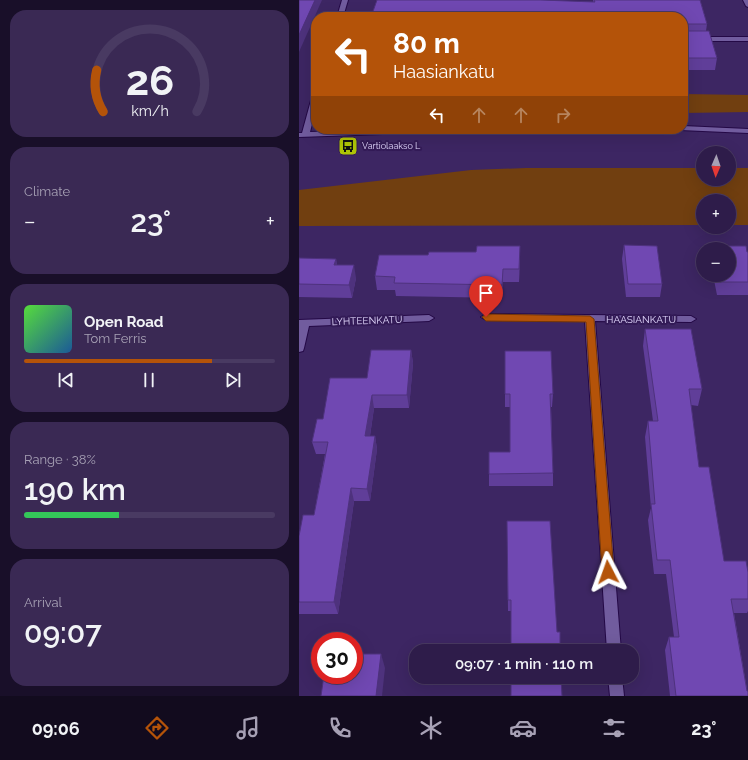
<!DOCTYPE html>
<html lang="en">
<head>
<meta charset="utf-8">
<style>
	body { margin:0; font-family:Raleway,sans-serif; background:#3a2954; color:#f1f3f6; height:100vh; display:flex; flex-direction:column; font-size:15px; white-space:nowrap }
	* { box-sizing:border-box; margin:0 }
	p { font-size:13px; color:#a7a1b5 }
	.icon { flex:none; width:22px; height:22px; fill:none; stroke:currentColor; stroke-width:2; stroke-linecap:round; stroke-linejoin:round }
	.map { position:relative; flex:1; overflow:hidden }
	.details { display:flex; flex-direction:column; gap:10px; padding:10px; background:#190f29; width:299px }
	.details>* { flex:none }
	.top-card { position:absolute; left:12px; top:12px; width:377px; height:122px; border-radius:16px; box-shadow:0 4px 16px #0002,0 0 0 1px #493a62; background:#b45309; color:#fff; overflow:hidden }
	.needle { width:26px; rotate:182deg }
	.fabs { position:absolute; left:397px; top:146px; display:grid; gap:8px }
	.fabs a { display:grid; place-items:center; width:40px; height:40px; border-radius:50%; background:#2e1c4a; box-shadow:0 4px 16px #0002,0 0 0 1px #493a62; font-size:20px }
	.speed { position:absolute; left:12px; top:632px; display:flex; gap:8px; font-size:20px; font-weight:700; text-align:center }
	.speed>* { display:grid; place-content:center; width:52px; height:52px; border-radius:50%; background:#2e1c4a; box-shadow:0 4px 16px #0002,0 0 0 1px #493a62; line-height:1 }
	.speed .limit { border:6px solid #d22; background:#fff; color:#111 }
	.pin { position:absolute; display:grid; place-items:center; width:34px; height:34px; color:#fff; margin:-41px -17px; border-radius:50% 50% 50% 0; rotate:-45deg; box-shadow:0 0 4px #0007 }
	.pin .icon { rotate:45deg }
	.me { position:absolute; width:44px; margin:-22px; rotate:356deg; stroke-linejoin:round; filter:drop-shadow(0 0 3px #0008) }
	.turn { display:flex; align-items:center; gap:14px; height:84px; padding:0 16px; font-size:18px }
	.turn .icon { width:52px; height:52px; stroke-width:2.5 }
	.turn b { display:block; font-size:28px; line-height:34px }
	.lanes { display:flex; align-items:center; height:38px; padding:0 16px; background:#0003; justify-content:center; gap:20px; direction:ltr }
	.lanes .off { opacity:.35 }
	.big { font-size:30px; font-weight:600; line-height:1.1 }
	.details .tile { flex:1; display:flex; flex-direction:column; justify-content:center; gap:6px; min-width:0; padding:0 14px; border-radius:16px; background:#3a2954 }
	.details .dial { align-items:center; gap:0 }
	.dial svg { height:104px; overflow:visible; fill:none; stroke:#493a62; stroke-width:7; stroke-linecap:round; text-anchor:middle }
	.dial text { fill:#f1f3f6; stroke:none }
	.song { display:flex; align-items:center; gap:12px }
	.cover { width:48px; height:48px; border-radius:6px; background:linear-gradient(135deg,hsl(110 70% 55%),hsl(210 70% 35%)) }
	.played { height:4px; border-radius:2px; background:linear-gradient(90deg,#b45309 75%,#493a62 75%) }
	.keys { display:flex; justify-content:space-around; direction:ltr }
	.heat { display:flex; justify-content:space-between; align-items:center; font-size:22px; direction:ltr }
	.charge { height:6px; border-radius:3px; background:linear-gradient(90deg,#34c759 38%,#493a62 0) }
	.trip { position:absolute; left:110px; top:644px; width:230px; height:40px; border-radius:16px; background:#2e1c4a; box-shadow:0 4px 16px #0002,0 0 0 1px #493a62; font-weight:600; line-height:40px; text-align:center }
	.tab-bar { display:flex; height:64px; justify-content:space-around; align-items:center; background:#120b1e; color:#a7a1b5 }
	.tab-bar .icon { width:28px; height:28px }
	.tab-bar .current { color:#b45309 }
	.tab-bar b { font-size:18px; color:#f1f3f6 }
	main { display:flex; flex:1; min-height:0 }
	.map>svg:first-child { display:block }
	.green { fill:#713f10 }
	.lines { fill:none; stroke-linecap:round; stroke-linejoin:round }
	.minor-casing { stroke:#240946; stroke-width:2 }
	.minor { fill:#715c9e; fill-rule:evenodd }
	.wall { fill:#603e99 }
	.shaded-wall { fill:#4e327d }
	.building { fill:#7048b2; stroke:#4e327d }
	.route { fill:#b45309; stroke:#753606 }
	.labels { text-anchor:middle; stroke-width:4; stroke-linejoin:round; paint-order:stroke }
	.far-poi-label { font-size:9px; fill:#e1d7fc; stroke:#331b57; text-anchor:start }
	.street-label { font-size:10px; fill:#e1d7fc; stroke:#331b57 }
</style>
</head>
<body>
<main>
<section class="details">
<div class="tile dial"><svg viewBox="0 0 100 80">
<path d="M14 69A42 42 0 1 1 86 69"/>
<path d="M14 69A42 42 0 0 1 9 37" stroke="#b45309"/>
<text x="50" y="56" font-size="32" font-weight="700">26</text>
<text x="50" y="72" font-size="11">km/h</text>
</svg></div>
<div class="tile"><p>Climate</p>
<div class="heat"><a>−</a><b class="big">23°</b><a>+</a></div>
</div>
<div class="tile">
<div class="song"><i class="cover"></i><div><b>Open Road</b><p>Tom Ferris</p></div></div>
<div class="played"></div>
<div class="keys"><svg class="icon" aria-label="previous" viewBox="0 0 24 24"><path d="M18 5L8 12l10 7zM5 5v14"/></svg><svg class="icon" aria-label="pause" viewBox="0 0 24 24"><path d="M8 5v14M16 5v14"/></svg><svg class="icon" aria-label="next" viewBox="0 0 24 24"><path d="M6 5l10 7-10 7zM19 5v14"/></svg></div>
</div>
<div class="tile"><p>Range · 38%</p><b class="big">190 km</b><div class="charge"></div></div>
<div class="tile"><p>Arrival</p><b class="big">09:07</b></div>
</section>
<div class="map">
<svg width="449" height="696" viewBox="0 0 449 696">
	<rect width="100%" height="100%" fill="#3d2663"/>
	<g class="green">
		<polygon points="384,94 449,95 449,112 384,113"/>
		<polygon points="227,168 404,168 404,179 430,179 430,168 449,168 449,225 430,225 430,201 404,201 404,225 0,226 0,190 172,170"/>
	</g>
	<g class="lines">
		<g class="minor-casing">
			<g id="minor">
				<polygon points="43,0 49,0 44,17 38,17"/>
				<polygon points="444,0 449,0 449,7 447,6"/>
				<rect x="384" y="37" width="65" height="4"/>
				<polygon points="14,93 17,93 17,108 11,132 104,129 172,129 168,131 0,137 0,133 3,133"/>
				<polygon points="384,126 449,129 449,133 381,130 384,129"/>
				<polygon points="187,314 392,316 397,319 392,322 296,321 322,651 308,651 286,321 187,320 182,317"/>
				<polygon points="130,315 135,318 130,321 10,326 5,348 4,351 0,352 0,320"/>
				<polygon points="309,677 323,677 325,696 311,696"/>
			</g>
		</g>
		<use href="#minor" class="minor"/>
	</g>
	<g class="wall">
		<polygon points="294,0 401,0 408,24 407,31 418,58 416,70 384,70 384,17 294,2"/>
		<polygon points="325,245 363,284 361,297 327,297 323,259"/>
		<polygon points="413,246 449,252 449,295 418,295 414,275 430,275 430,249 413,249"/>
		<polygon points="0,258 37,259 38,265 57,278 53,298 0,297"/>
		<polygon points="221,260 220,282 204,282 203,298 97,296 96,290 78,290 76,276"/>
		<polygon points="346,329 403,389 399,406 392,405 400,467 425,561 449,572 449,611 448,613 435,613 449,696 371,696 366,650 370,637 375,637 367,574 355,574 349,520 352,508 346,437 349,421 354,421 344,346"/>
		<polygon points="112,350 114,363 110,408 75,408 71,436 76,436 78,449 71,501 55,501 39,614 0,614 0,536 15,515 26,454 17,454 13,442 24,419 68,378"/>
		<polygon points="206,394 254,394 253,407 252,407 254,473 254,486 190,486 190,474 211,452 211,407 206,407"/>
		<polygon points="208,521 258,632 261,651 212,611 209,611"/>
	</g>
	<g class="shaded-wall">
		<polygon points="16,0 23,0 0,52 0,35"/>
		<polygon points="221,246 221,260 220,282 220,269"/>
		<polygon points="37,259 39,272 35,265"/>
		<polygon points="55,265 57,278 53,298 50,285"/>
		<polygon points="204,269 204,282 203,298 203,285"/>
		<polygon points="112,350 114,363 110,408 108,395"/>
		<polygon points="73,395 75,408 69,449 66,436"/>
		<polygon points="76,436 78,449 71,501 68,489"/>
		<polygon points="52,488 55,501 39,614 35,602"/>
		<polygon points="82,654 86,668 83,696 77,696"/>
	</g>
	<g class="building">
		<polygon points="0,0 16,0 0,35"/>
		<polygon points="78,0 242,0 296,2 295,0 401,0 408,24 386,24 384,30 386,31 410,31 418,58 384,58 384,17 72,17"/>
		<polygon points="325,245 358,246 363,284 329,284"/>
		<polygon points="178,246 221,246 220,269 204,269 203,285 95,283 96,277 76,276 80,255 129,255 130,252 177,252"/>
		<polygon points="413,246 447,246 448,252 449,252 449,282 421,282 419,275 430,275 430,249 414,249"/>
		<polygon points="0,258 37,259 35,265 55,265 50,285 0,284"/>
		<polygon points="346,329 392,329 403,389 390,389 400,467 410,467 425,561 447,561 449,572 449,599 432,599 448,691 449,691 449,696 377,696 370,637 380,637 371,560 358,560 352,504 356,504 349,421 359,421"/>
		<polygon points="72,350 112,350 108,395 73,395 66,436 76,436 68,489 52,488 35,602 0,602 0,536 4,515 15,515 29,442 13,442 18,419 24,419 31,378 68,378"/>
		<polygon points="206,351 252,351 254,394 251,394 254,473 190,474 190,452 211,452 211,394 206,394"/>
		<polygon points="208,521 251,521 258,632 261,632 261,651 212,651 212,600 209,600"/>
		<polygon points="55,654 82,654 77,696 22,696 25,675 55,675"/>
		<polygon points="212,677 262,677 263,696 212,696"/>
	</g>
	<polygon class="route" points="187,314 291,316 295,319 315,572 313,576 309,577 305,576 303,572 287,322 187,321 183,317"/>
	<defs>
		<g id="bus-square" transform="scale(1)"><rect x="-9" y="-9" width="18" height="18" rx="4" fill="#afc506" stroke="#331b57"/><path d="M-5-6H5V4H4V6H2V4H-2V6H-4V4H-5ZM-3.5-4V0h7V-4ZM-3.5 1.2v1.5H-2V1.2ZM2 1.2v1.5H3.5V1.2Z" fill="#111"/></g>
	</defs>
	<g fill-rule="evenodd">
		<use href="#bus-square" x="49" y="146"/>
	</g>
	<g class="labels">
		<g class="far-poi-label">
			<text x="63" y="149">Vartiolaakso L</text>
		</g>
		<g class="street-label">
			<text x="342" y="323">HAASIANKATU</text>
			<text transform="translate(68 320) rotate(-2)" y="4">LYHTEENKATU</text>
		</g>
	</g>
</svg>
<div class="fabs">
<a><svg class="needle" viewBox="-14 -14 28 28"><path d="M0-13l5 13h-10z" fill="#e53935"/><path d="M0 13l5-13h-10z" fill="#a7a1b5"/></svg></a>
<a>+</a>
<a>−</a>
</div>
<div class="speed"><div class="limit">30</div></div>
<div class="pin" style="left:187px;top:317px;background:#d93025"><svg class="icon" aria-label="arrive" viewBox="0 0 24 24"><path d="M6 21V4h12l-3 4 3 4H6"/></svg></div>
<svg class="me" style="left:309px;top:572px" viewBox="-20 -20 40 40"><path d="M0-17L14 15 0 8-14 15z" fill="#b45309" stroke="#fff" stroke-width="4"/></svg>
<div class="trip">09:07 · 1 min · 110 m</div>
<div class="top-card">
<div class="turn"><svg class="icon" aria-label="left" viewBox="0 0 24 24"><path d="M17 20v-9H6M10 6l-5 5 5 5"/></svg><div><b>80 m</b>Haasiankatu</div></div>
<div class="lanes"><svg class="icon" aria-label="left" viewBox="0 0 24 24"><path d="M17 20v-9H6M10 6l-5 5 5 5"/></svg><svg class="icon off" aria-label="ahead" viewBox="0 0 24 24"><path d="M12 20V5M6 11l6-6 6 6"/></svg><svg class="icon off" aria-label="ahead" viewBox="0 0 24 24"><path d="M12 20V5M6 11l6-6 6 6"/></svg><svg class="icon off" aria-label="right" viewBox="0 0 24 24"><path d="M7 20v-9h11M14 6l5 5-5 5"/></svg></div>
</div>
</div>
</main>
<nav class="tab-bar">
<b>09:06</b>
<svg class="icon current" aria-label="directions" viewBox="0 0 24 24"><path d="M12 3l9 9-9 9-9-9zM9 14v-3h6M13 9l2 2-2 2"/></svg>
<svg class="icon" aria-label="music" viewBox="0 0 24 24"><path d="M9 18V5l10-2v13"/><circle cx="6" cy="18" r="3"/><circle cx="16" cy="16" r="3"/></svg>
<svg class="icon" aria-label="phone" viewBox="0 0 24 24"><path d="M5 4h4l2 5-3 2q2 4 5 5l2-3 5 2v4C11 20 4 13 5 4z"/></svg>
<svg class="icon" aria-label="climate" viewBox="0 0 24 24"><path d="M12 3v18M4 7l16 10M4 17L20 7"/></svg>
<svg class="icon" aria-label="car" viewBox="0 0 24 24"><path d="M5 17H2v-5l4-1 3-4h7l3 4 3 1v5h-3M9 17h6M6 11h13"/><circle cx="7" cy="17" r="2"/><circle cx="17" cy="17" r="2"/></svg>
<svg class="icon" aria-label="filters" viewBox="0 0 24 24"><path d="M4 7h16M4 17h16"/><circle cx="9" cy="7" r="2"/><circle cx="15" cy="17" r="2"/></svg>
<b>23°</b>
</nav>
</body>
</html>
